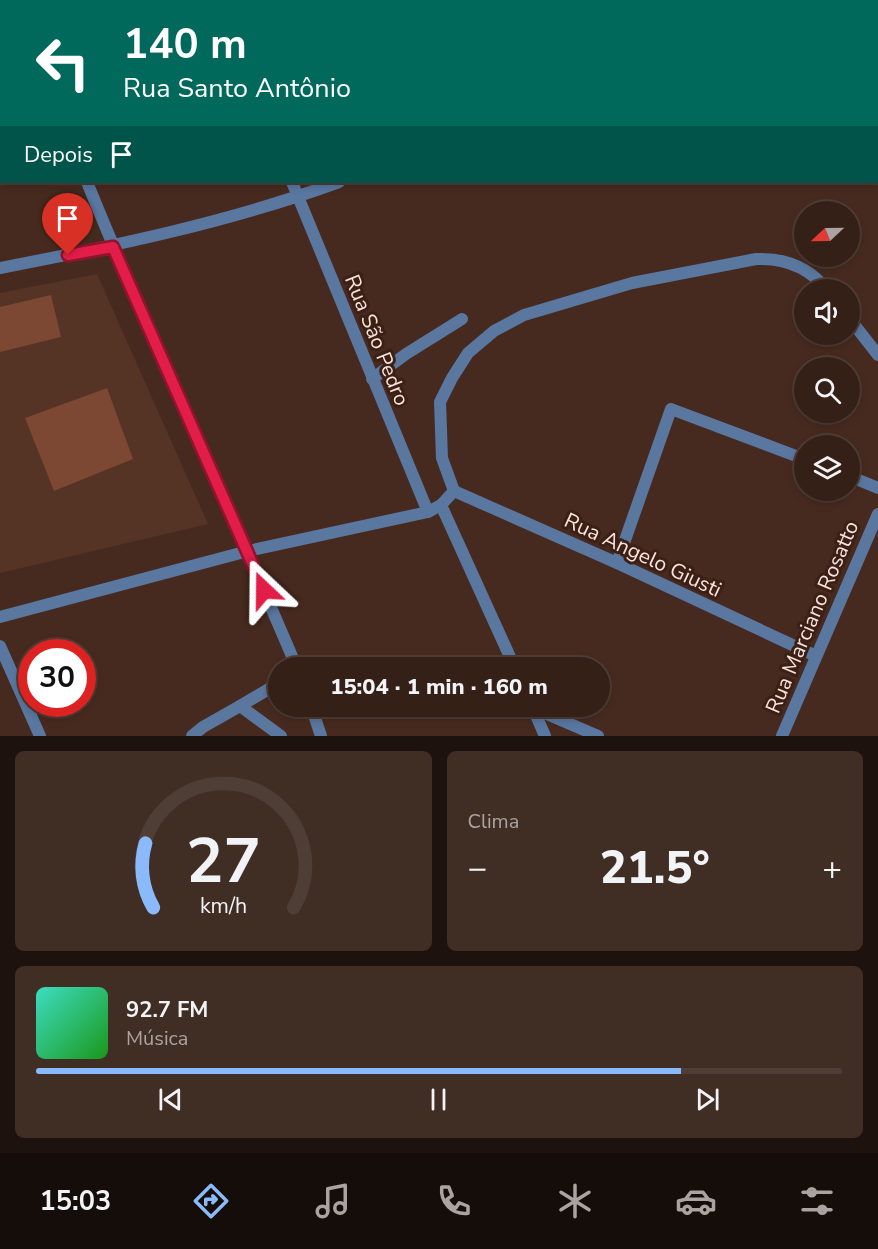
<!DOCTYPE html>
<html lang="pt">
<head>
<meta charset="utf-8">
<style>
	body { margin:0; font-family:"Nunito Sans",sans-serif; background:#402d24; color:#f1f3f6; height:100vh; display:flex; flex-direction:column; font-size:22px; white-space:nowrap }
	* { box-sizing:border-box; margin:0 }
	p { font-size:20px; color:#aaa3a1 }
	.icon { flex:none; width:33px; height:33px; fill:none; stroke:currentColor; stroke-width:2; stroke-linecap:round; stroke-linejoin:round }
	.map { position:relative; height:736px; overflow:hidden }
	.sheet { display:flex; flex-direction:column; gap:15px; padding:15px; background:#1d120d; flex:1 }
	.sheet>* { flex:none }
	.top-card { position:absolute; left:0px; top:0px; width:879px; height:183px; box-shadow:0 3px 9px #0003,0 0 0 2px #4f3e36; background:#00695c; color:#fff; overflow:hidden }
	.needle { width:39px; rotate:248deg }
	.tools { position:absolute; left:794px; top:201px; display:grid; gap:12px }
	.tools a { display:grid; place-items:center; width:66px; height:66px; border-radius:50%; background:#352017; box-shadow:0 3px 9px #0003,0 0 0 2px #4f3e36; font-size:30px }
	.speed { position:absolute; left:18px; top:639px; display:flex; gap:12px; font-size:30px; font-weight:700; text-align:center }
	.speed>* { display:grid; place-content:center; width:78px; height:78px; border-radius:50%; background:#352017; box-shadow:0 3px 9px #0003,0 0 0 2px #4f3e36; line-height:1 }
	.speed .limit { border:9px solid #d22; background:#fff; color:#111 }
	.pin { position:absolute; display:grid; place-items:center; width:51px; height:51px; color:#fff; margin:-62px -26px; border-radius:50% 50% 50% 0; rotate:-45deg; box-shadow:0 0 6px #0007 }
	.pin .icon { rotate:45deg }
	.me { position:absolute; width:66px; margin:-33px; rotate:337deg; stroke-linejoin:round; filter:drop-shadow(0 0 4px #0008) }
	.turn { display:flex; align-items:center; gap:21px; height:126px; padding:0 24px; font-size:27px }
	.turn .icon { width:78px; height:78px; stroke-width:2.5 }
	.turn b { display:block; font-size:42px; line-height:51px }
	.then { display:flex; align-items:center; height:57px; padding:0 24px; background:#0003; gap:12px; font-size:22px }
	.big { font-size:45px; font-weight:800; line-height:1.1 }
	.sheet .widget { flex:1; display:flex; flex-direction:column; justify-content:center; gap:9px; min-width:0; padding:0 21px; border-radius:9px; background:#402d24 }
	.sheet .dial { align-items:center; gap:0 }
	.dial svg { height:156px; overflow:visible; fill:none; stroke:#4f3e36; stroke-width:7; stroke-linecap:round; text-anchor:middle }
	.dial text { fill:#f1f3f6; stroke:none }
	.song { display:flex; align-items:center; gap:18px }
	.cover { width:72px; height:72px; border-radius:9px; background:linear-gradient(135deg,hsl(170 70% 55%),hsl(120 70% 35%)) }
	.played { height:6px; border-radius:3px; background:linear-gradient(90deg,#8abafc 80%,#4f3e36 80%) }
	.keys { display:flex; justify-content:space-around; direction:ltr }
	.heat { display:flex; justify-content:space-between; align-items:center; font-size:33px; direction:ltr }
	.sheet .tiles { flex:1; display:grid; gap:15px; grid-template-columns:1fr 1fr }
	.widget:last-child { grid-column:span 2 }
	.trip { position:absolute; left:268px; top:657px; width:342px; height:60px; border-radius:30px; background:#352017; box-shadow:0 3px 9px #0003,0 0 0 2px #4f3e36; font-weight:800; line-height:60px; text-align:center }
	.tab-bar { display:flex; height:96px; justify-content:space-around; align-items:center; background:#150d09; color:#aaa3a1 }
	.tab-bar .icon { width:42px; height:42px }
	.tab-bar .current { color:#8abafc }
	.tab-bar b { font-size:27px; color:#f1f3f6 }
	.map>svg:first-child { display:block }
	.built { fill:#553325 }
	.green { fill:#7c4733 }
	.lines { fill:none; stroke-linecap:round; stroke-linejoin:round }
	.service { stroke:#5a77a0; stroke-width:9 }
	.minor { stroke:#5a77a0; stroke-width:12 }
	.route-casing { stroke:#92132f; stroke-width:15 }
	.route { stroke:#e11d48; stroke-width:10 }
	.labels { text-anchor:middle; stroke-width:6; stroke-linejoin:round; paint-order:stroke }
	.street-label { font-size:21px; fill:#f8e4dd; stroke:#3c2015 }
</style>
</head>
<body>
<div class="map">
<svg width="878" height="736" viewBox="0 0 878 736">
	<rect width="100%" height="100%" fill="#472a1f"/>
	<polygon class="built" points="97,274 208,524 0,573 0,293"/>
	<g class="green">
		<polygon points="51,295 61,337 0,352 0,307"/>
		<polygon points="107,388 133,459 54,491 25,418"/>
	</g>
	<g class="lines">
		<polyline class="service" points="8,0 8,2"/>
		<g class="minor">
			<polyline points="367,0 371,2"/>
			<polyline points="826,0 827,2"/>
			<polyline points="878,19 878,18"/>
			<polyline points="878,58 878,59"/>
			<polyline points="0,109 2,108"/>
			<path d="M 87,182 C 153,345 228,505 297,668"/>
			<polyline points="292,182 428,512"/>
			<path d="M 0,268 C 114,246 230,222 339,182"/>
			<polyline points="849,318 878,355"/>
			<polyline points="372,379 406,354 462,319"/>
			<polyline points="849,476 878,488"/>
			<polyline points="454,491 617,563 816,656"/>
			<polyline points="441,505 515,668"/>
			<polyline points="617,563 671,409 804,459"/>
			<path d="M 0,617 L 248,551 L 428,512 L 441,505 L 454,491 L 442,458 L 440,402 L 452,378 L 468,353 L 494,331 L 524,315 L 632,283 L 756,259 C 784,258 809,267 827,290"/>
			<polyline points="0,646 40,736"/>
			<polyline points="240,706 279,683"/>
			<polyline points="311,706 321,736"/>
			<polyline points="532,706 545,736"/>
			<polyline points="533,708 598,736"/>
			<polyline points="192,736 203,727 240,706 281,736"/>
			<polyline points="782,736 878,514"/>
		</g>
	</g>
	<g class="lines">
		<g class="route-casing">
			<polyline id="route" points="68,255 113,247 264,590"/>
		</g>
		<use href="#route" class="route"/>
	</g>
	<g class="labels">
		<g class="street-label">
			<text transform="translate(377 340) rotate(68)" y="7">Rua São Pedro</text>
			<text transform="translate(643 555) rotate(25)" y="7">Rua Angelo Giusti</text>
			<text transform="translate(812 617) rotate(-67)" y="7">Rua Marciano Rosatto</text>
		</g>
	</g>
</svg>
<div class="tools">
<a><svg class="needle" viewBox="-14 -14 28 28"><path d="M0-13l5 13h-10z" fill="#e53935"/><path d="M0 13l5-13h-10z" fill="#aaa3a1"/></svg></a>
<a><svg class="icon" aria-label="sound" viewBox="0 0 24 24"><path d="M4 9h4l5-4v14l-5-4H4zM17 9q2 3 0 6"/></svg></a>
<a><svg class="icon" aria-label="search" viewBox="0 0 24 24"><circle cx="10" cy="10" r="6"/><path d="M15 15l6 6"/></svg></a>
<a><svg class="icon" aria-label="layers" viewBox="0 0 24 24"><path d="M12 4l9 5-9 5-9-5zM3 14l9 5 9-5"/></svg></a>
</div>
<div class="speed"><div class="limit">30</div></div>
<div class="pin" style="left:68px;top:255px;background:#d93025"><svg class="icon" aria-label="arrive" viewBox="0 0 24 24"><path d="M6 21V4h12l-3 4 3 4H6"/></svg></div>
<svg class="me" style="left:264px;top:590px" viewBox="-20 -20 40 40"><path d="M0-17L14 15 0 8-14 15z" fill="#e11d48" stroke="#fff" stroke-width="4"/></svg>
<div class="trip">15:04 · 1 min · 160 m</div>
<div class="top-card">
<div class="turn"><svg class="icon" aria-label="left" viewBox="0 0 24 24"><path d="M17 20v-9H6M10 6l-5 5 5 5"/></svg><div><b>140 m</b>Rua Santo Antônio</div></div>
<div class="then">Depois<svg class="icon" aria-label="arrive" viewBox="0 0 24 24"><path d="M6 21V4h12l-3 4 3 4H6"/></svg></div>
</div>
</div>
<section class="sheet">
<div class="tiles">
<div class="widget dial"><svg viewBox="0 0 100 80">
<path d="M14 69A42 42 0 1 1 86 69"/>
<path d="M14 69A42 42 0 0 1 10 36" stroke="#8abafc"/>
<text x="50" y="56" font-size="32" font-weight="700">27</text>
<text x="50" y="72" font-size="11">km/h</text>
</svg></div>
<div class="widget"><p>Clima</p>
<div class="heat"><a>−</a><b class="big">21.5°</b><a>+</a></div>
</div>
<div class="widget">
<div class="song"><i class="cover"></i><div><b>92.7 FM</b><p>Música</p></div></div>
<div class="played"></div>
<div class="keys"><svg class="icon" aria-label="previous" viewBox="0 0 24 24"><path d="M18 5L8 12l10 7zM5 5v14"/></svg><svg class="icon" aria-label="pause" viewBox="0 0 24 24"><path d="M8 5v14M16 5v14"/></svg><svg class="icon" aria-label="next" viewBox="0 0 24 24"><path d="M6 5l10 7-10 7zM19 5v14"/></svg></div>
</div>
</div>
</section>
<nav class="tab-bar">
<b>15:03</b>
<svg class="icon current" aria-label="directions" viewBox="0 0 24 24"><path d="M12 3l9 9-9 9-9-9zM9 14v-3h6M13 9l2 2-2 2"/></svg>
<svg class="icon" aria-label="music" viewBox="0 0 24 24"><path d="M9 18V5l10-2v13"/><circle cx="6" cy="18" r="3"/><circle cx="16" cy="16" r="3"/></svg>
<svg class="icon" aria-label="phone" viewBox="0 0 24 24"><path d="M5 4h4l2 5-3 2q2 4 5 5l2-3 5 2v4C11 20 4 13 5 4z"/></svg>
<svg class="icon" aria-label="climate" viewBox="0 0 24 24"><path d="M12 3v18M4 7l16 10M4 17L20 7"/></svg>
<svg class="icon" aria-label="car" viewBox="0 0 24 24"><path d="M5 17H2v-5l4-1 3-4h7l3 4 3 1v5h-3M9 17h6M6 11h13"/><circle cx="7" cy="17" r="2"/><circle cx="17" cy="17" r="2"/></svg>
<svg class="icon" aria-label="filters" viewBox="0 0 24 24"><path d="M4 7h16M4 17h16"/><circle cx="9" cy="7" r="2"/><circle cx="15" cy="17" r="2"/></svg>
</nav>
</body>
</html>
